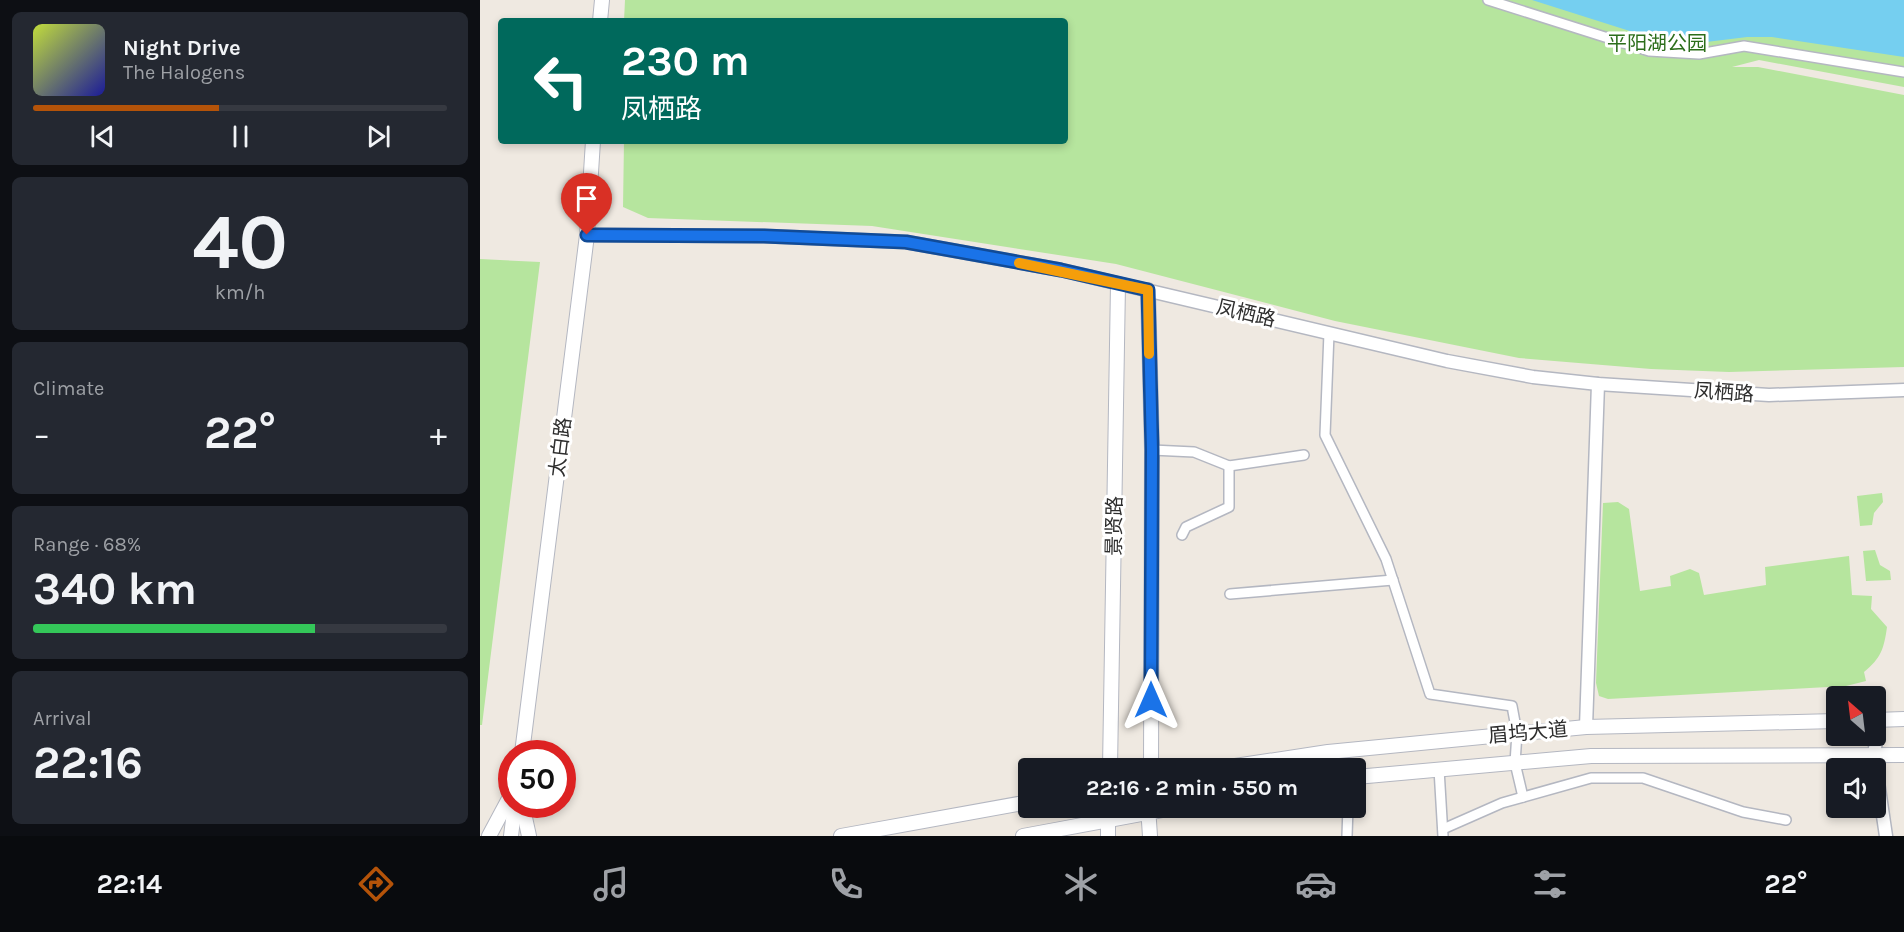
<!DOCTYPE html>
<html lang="en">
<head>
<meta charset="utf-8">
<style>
	body { margin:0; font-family:Karla,"Noto Sans SC",sans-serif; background:#242831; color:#f1f3f6; height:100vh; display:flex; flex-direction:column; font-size:22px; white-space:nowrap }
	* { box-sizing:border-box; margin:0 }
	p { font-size:20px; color:#9ea1a6 }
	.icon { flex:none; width:33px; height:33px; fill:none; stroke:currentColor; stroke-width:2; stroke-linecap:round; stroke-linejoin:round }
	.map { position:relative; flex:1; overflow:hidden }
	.sheet { display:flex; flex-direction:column; gap:12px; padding:12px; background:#0d0f14; width:480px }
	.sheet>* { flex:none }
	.hud { position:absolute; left:18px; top:18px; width:570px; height:126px; border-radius:6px; box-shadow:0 3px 9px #0003; background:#00695c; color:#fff; overflow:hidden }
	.needle { width:39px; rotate:332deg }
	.tools { position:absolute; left:1346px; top:686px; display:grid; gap:12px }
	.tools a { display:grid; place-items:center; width:60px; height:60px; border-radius:6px; background:#171b24; box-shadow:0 3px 9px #0003; font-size:30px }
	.speed { position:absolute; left:18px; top:740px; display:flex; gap:12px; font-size:30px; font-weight:700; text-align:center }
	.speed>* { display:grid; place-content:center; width:78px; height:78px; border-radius:50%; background:#171b24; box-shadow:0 3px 9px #0003; line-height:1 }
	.speed .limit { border:9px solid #d22; background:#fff; color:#111 }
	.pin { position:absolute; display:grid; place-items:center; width:51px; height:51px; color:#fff; margin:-62px -26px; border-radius:50% 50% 50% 0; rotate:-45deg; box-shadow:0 0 6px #0007 }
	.pin .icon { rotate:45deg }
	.me { position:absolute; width:66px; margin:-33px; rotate:0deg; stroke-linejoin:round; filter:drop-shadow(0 0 4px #0008) }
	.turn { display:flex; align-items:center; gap:21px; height:126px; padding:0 24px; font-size:27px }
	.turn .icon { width:78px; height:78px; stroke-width:2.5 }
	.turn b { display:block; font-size:42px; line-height:51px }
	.big { font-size:45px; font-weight:700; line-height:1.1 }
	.sheet .widget { flex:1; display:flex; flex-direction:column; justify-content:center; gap:9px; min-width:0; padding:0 21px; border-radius:9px; background:#242831 }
	.sheet .dial { align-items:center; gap:0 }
	.dial b { font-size:78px; line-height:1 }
	.song { display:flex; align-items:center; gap:18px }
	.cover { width:72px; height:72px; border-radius:9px; background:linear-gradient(135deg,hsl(70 70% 55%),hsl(240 70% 35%)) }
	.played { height:6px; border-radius:3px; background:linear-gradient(90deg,#b45309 45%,#363941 45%) }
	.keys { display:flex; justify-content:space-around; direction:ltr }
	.heat { display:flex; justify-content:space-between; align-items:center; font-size:33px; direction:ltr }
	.charge { height:9px; border-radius:4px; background:linear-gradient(90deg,#34c759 68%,#363941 0) }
	.trip { position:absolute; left:538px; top:758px; width:348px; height:60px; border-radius:6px; background:#171b24; box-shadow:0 3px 9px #0003; font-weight:700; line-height:60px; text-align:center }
	.menu { display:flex; height:96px; justify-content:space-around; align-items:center; background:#090b0e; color:#9ea1a6 }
	.menu .icon { width:42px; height:42px }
	.menu .active { color:#b45309 }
	.menu b { font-size:27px; color:#f1f3f6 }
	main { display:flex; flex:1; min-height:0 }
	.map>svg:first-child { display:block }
	.green { fill:#b6e59e }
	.water { fill:#75cff0 }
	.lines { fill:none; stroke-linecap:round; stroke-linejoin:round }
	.minor-casing { stroke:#b4b7c1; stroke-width:12 }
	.tertiary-casing { stroke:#b4b7c1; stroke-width:15 }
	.secondary-casing { stroke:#b4b7c1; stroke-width:16 }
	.minor { stroke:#fff; stroke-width:9 }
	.tertiary { stroke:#fff; stroke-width:12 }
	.secondary { stroke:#fff; stroke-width:14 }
	.route-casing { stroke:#114b97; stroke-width:15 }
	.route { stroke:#1a73e8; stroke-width:10 }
	.slow { stroke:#f59e0b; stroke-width:10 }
	.labels { text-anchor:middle; stroke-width:6; stroke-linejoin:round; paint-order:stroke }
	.park-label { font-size:20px; fill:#2c6e1b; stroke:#fff }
	.street-label { font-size:20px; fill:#2e2e2e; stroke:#fff }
</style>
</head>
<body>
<main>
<section class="sheet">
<div class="widget">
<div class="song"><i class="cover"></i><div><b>Night Drive</b><p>The Halogens</p></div></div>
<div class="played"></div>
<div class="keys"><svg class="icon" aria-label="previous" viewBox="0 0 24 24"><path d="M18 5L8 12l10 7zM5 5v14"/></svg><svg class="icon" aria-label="pause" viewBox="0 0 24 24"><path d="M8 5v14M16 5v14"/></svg><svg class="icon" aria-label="next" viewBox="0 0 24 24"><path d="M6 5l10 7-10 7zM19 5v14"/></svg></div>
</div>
<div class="widget dial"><b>40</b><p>km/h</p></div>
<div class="widget"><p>Climate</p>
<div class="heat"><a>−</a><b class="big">22°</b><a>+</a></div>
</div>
<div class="widget"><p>Range · 68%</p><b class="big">340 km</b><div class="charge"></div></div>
<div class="widget"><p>Arrival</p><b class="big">22:16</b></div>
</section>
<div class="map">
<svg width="1424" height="836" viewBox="0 0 1424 836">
	<rect width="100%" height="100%" fill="#efe9e1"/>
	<g class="green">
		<polygon points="145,0 1424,0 1424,87 1279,60 1252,67 1278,67 1424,95 1424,367 1249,372 1171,369 1039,358 855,321 636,264 392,226 168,218 143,207 144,141 585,141 585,21 144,21"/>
		<polygon points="0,259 60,262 2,725 0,725"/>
		<polygon points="1402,493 1403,502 1394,513 1392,525 1380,526 1377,496"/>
		<path d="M 1138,502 L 1149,509 L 1160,591 L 1191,586 L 1190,576 L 1210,569 L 1219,573 L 1224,595 L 1286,585 L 1285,567 L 1369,556 L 1372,595 L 1392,596 L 1391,609 L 1407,627 C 1404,649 1401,658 1384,672 L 1386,681 L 1366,686 L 1128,699 L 1119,696 L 1116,683 L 1123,503 Z"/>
		<polygon points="1395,550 1400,565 1410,571 1411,580 1386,581 1383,551"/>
	</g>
	<polygon class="water" points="1052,0 1424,0 1424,57 1292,37 1267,37 1210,44 1156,33"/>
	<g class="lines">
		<g class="minor-casing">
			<g id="minor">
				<polyline points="1008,0 1169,51 1219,54 1264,46 1424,72"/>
				<polyline points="849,333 845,435 906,559 950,694 1032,706 1037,733 1035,763 1043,797"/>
				<polyline points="672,450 714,452 749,466 824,455"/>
				<polyline points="702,535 706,527 749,507 749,466"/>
				<polyline points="750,594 913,580"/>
				<polyline points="959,769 963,836"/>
				<polyline points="963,829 1022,803 1111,778 1163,778 1263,812 1306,820"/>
				<polyline points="867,836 868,807"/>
			</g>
		</g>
		<g class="tertiary-casing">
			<g id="tertiary">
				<polyline points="107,235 284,236 426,242 581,270 967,361 1053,377 1118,384 1289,395 1424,390"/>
				<polyline points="1399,720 1394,755 1406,836"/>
				<polyline points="1106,727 1118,384"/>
			</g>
		</g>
		<g class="secondary-casing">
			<g id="secondary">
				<polyline points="120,21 122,0"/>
				<polyline points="668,290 672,450 671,768"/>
				<polyline points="1395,720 1424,719"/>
				<polyline points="42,753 107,235 113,141"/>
				<polyline points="630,768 638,284"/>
				<polyline points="742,768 848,752 1106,727 1356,721"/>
				<polyline points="876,777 1111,756 1424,755"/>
				<polyline points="42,804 49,836"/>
				<polyline points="628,807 628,836"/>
				<polyline points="668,807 670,836"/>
				<polyline points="9,836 32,793"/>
				<polyline points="31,836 35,804"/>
				<polyline points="361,836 549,802"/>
				<polyline points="543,836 699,807"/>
			</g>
		</g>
		<use href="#minor" class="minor"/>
		<use href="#tertiary" class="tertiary"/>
		<use href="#secondary" class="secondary"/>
	</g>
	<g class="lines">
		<g class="route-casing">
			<polyline id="route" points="107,235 284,236 426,242 581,270 668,290 672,450 671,700"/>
		</g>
		<use href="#route" class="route"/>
		<polyline class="slow" points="539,263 668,290 669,354"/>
	</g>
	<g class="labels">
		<g class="park-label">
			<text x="1177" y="50">平阳湖公园</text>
		</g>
		<g class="street-label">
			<text transform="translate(766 313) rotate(13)" y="7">凤栖路</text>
			<text transform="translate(1244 392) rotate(4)" y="7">凤栖路</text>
			<text transform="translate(80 447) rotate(-83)" y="7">太白路</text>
			<text transform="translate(634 526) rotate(-89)" y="7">景贤路</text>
			<text transform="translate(1048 732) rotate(-5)" y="7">眉坞大道</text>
		</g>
	</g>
</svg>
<div class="tools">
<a><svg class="needle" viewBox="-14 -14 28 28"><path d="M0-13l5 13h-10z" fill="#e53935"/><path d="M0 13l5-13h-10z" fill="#9ea1a6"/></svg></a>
<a><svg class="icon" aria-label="sound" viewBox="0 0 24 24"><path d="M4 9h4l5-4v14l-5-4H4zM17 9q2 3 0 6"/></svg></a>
</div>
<div class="speed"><div class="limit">50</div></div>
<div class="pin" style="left:107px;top:235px;background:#d93025"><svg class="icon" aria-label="arrive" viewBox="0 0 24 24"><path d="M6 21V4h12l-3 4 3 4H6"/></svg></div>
<svg class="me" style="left:671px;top:700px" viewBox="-20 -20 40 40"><path d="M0-17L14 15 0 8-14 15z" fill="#1a73e8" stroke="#fff" stroke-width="4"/></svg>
<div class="trip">22:16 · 2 min · 550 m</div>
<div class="hud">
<div class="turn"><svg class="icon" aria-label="left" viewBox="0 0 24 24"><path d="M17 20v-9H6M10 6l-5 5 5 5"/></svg><div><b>230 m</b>凤栖路</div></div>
</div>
</div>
</main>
<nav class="menu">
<b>22:14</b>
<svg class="icon active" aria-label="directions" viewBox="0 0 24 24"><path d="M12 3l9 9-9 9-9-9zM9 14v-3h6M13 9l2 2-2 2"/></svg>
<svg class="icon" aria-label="music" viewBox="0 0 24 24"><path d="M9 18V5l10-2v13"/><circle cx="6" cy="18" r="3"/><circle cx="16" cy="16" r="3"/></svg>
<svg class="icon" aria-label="phone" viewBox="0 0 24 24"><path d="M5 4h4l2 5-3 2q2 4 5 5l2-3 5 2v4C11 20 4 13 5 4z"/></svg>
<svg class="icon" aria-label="climate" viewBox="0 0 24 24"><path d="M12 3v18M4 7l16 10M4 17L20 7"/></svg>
<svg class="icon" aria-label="car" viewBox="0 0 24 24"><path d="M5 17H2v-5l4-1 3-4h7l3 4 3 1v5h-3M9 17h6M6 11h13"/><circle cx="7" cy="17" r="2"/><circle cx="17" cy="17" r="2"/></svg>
<svg class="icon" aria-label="filters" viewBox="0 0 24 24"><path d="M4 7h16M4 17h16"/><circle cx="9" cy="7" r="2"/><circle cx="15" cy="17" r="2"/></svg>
<b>22°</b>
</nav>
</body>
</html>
